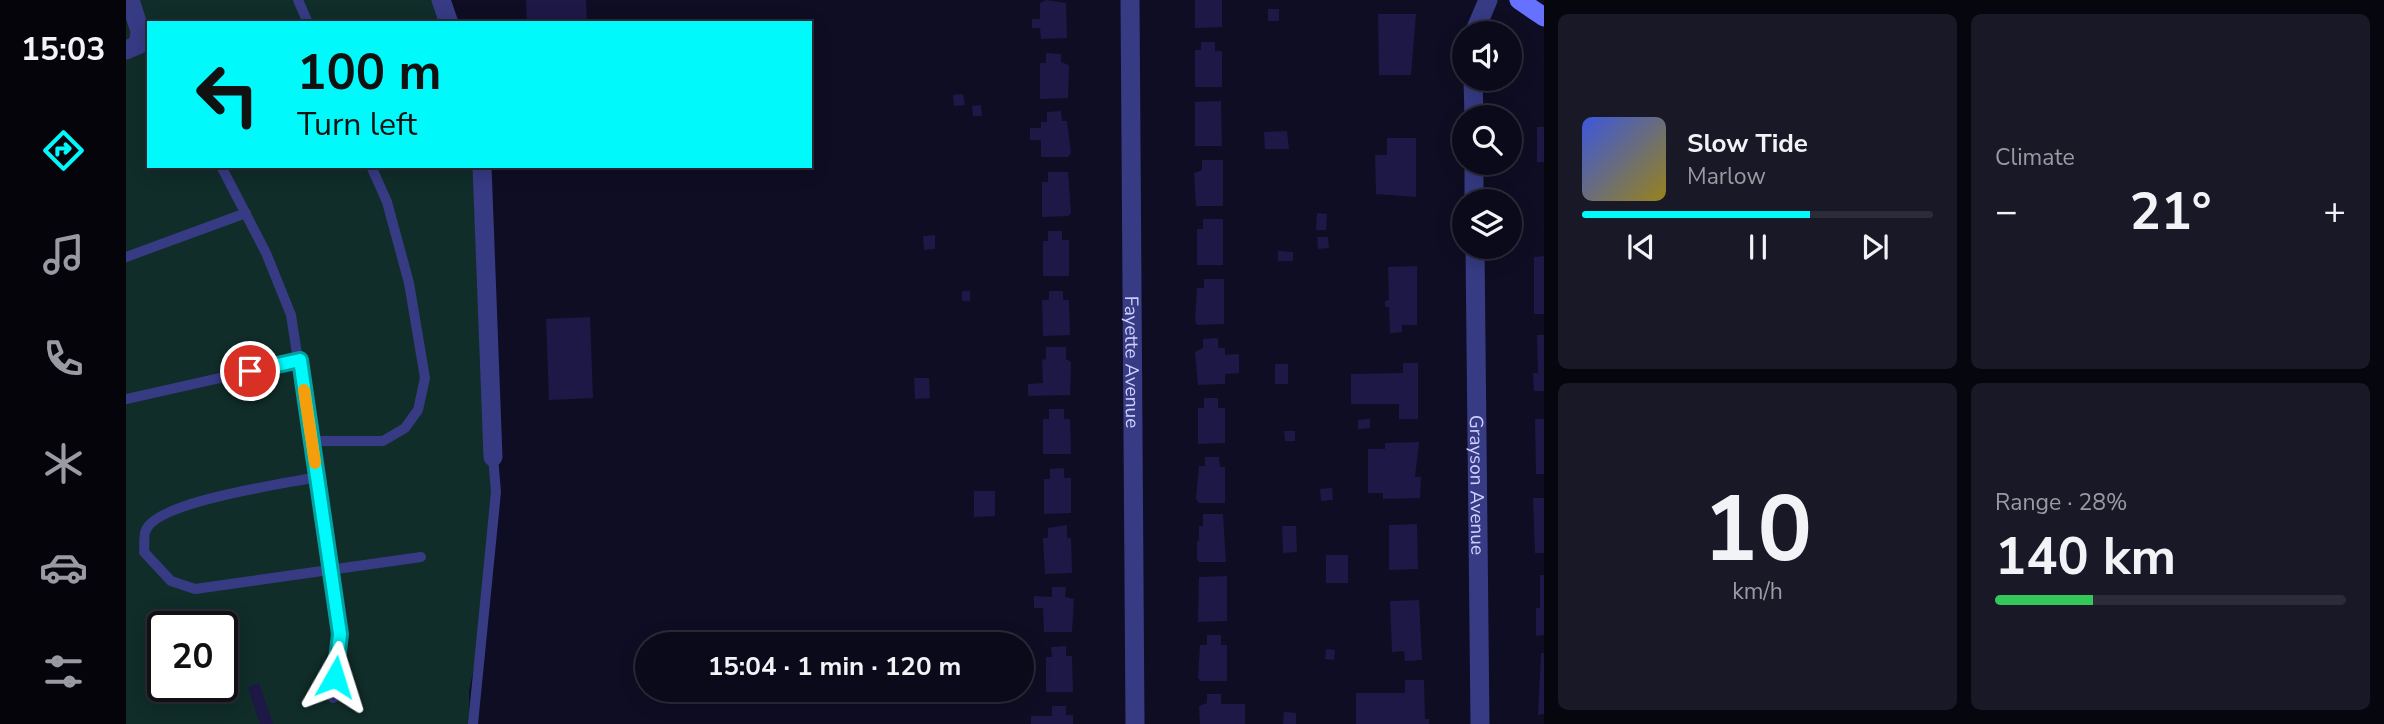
<!DOCTYPE html>
<html lang="en">
<head>
<meta charset="utf-8">
<style>
	body { margin:0; font-family:"Nunito Sans",sans-serif; background:#191827; color:#f1f3f6; height:100vh; display:flex; flex-direction:column; font-size:26px; white-space:nowrap }
	* { box-sizing:border-box; margin:0 }
	p { font-size:23px; color:#9a9aa2 }
	.icon { flex:none; width:38px; height:38px; fill:none; stroke:currentColor; stroke-width:2; stroke-linecap:round; stroke-linejoin:round }
	.map { position:relative; flex:1; overflow:hidden }
	.sheet { display:flex; flex-direction:column; gap:14px; padding:14px; background:#06060e; width:840px }
	.sheet>* { flex:none }
	.hud { position:absolute; left:21px; top:21px; width:665px; height:147px; border-radius:0px; box-shadow:0 4px 18px #0003,0 0 0 2px #2b2b39; background:#00f9fa; color:#111; overflow:hidden }
	.fabs { position:absolute; left:1326px; top:21px; display:grid; gap:14px }
	.fabs a { display:grid; place-items:center; width:70px; height:70px; border-radius:50%; background:#0b0a1a; box-shadow:0 4px 18px #0003,0 0 0 2px #2b2b39; font-size:35px }
	.speed { position:absolute; left:21px; top:611px; display:flex; gap:14px; font-size:35px; font-weight:700; text-align:center }
	.speed>* { display:grid; place-content:center; width:91px; height:91px; border-radius:50%; background:#0b0a1a; box-shadow:0 4px 18px #0003,0 0 0 2px #2b2b39; line-height:1 }
	.speed .limit { border:4px solid #111; border-radius:10px; background:#fff; color:#111 }
	.pin { position:absolute; display:grid; place-items:center; width:60px; height:60px; color:#fff; margin:-30px; border:4px solid #fff; border-radius:50%; box-shadow:0 2px 7px #0007 }
	.me { position:absolute; width:77px; margin:-38px; rotate:6deg; stroke-linejoin:round; filter:drop-shadow(0 0 5px #0008) }
	.turn { display:flex; align-items:center; gap:24px; height:147px; padding:0 35px; font-size:32px }
	.turn .icon { width:91px; height:91px; stroke-width:2.5 }
	.turn b { display:block; font-size:49px; line-height:60px }
	.big { font-size:52px; font-weight:700; line-height:1.1 }
	.sheet .card { flex:1; display:flex; flex-direction:column; justify-content:center; gap:10px; min-width:0; padding:0 24px; border-radius:10px; background:#191827 }
	.sheet .dial { align-items:center; gap:0 }
	.dial b { font-size:91px; line-height:1 }
	.song { display:flex; align-items:center; gap:21px }
	.cover { width:84px; height:84px; border-radius:10px; background:linear-gradient(135deg,hsl(230 70% 55%),hsl(50 70% 35%)) }
	.played { height:7px; border-radius:4px; background:linear-gradient(90deg,#00f9fa 65%,#2b2b39 65%) }
	.keys { display:flex; justify-content:space-around; direction:ltr }
	.heat { display:flex; justify-content:space-between; align-items:center; font-size:38px; direction:ltr }
	.charge { height:10px; border-radius:5px; background:linear-gradient(90deg,#34c759 28%,#2b2b39 0) }
	.sheet .tiles { flex:1; display:grid; gap:14px; grid-template-columns:repeat(2,1fr) }
	.trip { position:absolute; left:509px; top:632px; width:399px; height:70px; border-radius:35px; background:#0b0a1a; box-shadow:0 4px 18px #0003,0 0 0 2px #2b2b39; font-weight:700; line-height:70px; text-align:center }
	main { display:flex; flex:1; min-height:0 }
	.menu { display:flex; flex-direction:column; width:126px; justify-content:space-around; align-items:center; background:#04040a; color:#9a9aa2 }
	.menu .icon { width:49px; height:49px }
	.menu .selected { color:#00f9fa }
	.menu b { font-size:32px; color:#f1f3f6 }
	.map>svg:first-child { display:block }
	.green { fill:#102d29; fill-rule:evenodd }
	.building { fill:#1d1845 }
	.lines { fill:none; stroke-linecap:round; stroke-linejoin:round }
	.service { stroke:#363b84; stroke-width:10 }
	.minor { stroke:#363b84; stroke-width:19 }
	.secondary { stroke:#6671ff; stroke-width:19 }
	.route-casing { stroke:#00a2a2; stroke-width:18 }
	.route { stroke:#00f9fa; stroke-width:12 }
	.slow { stroke:#f59e0b; stroke-width:12 }
	.labels { text-anchor:middle; stroke-width:7; stroke-linejoin:round; paint-order:stroke }
	.street-label { font-size:19px; fill:#d0cfff; stroke:#0f0d23 }
</style>
</head>
<body>
<main>
<nav class="menu">
<b>15:03</b>
<svg class="icon selected" aria-label="directions" viewBox="0 0 24 24"><path d="M12 3l9 9-9 9-9-9zM9 14v-3h6M13 9l2 2-2 2"/></svg>
<svg class="icon" aria-label="music" viewBox="0 0 24 24"><path d="M9 18V5l10-2v13"/><circle cx="6" cy="18" r="3"/><circle cx="16" cy="16" r="3"/></svg>
<svg class="icon" aria-label="phone" viewBox="0 0 24 24"><path d="M5 4h4l2 5-3 2q2 4 5 5l2-3 5 2v4C11 20 4 13 5 4z"/></svg>
<svg class="icon" aria-label="climate" viewBox="0 0 24 24"><path d="M12 3v18M4 7l16 10M4 17L20 7"/></svg>
<svg class="icon" aria-label="car" viewBox="0 0 24 24"><path d="M5 17H2v-5l4-1 3-4h7l3 4 3 1v5h-3M9 17h6M6 11h13"/><circle cx="7" cy="17" r="2"/><circle cx="17" cy="17" r="2"/></svg>
<svg class="icon" aria-label="filters" viewBox="0 0 24 24"><path d="M4 7h16M4 17h16"/><circle cx="9" cy="7" r="2"/><circle cx="15" cy="17" r="2"/></svg>
</nav>
<div class="map">
<svg width="1418" height="724" viewBox="0 0 1418 724">
	<rect width="100%" height="100%" fill="#0f0d23"/>
	<path class="green" d="M 0,0 L 315,0 L 323,23 L 23,23 L 23,166 L 356,166 L 367,457 L 366,583 L 343,691 L 344,724 L 0,724 ZM 37,626 L 96,626 L 96,686 L 37,686 Z"/>
	<g class="building">
		<polygon points="400,0 460,0 461,23 401,23"/>
		<polygon points="920,0 940,3 941,38 915,39 914,28 906,28 906,19 914,19 914,3"/>
		<polygon points="1069,0 1096,0 1096,27 1069,28"/>
		<rect x="1142" y="9" width="11" height="12"/>
		<polygon points="1252,14 1290,14 1285,75 1253,75"/>
		<polygon points="1075,42 1089,42 1089,51 1096,51 1096,87 1069,87 1069,50 1075,50"/>
		<polygon points="920,53 935,54 935,62 943,65 942,98 914,99 914,63 920,63"/>
		<polygon points="837,94 839,105 828,106 827,95"/>
		<polygon points="1095,101 1096,146 1069,146 1069,102"/>
		<polygon points="855,105 856,116 847,116 846,106"/>
		<polygon points="935,111 936,121 941,121 945,153 942,157 915,157 915,140 904,140 904,128 915,128 915,122 921,122 921,112"/>
		<rect x="1411" y="127" width="7" height="35"/>
		<polygon points="1161,131 1163,149 1139,149 1138,132"/>
		<polygon points="1261,138 1290,138 1290,197 1250,194 1249,155 1261,155"/>
		<polygon points="1076,160 1097,160 1097,206 1070,206 1068,173 1076,170"/>
		<polygon points="922,172 942,172 945,213 942,216 916,217 916,182 922,182"/>
		<polygon points="1191,213 1201,214 1200,230 1190,230"/>
		<polygon points="1077,219 1097,219 1097,265 1071,265 1071,229 1077,229"/>
		<polygon points="922,231 936,231 936,240 943,240 943,276 917,276 917,241 922,241"/>
		<polygon points="809,235 809,249 798,250 797,236"/>
		<polygon points="1191,237 1202,237 1203,248 1192,249"/>
		<polygon points="1152,251 1167,252 1167,261 1152,261"/>
		<polygon points="1418,256 1418,314 1408,314 1408,257"/>
		<polygon points="1291,266 1291,325 1276,325 1276,332 1264,333 1263,307 1259,307 1259,301 1263,300 1262,267"/>
		<polygon points="1078,279 1098,279 1098,324 1071,325 1069,320 1071,288 1078,288"/>
		<rect x="836" y="291" width="8" height="10"/>
		<polygon points="923,291 937,291 937,300 943,300 944,335 917,336 916,300 923,300"/>
		<polygon points="464,317 467,398 423,400 420,319"/>
		<polygon points="1411,335 1418,335 1418,391 1408,391 1407,373 1412,373"/>
		<polygon points="1092,338 1092,348 1099,348 1099,355 1113,354 1113,373 1099,374 1099,384 1072,385 1069,352 1077,348 1077,339"/>
		<polygon points="920,347 940,347 940,359 945,362 944,395 902,396 902,384 917,383 916,360 920,359"/>
		<polygon points="1277,363 1292,363 1292,419 1273,419 1273,404 1225,404 1225,374 1277,373"/>
		<rect x="1149" y="364" width="13" height="20"/>
		<polygon points="788,378 803,378 804,398 789,399"/>
		<polygon points="1078,398 1092,398 1092,408 1099,408 1099,443 1072,444 1072,408 1078,408"/>
		<polygon points="923,409 938,409 938,419 944,419 945,454 917,454 917,419 923,419"/>
		<polygon points="1244,419 1244,428 1232,429 1232,420"/>
		<polygon points="1409,419 1418,419 1418,474 1410,474"/>
		<polygon points="1158,431 1169,431 1169,441 1159,441"/>
		<polygon points="1293,442 1289,477 1295,477 1294,498 1257,499 1257,493 1242,493 1242,449 1259,449 1259,443"/>
		<polygon points="1079,457 1093,457 1094,467 1099,467 1099,503 1073,503 1070,499 1073,466 1079,466"/>
		<polygon points="938,468 938,478 945,478 945,513 918,514 918,479 924,479 924,469"/>
		<polygon points="1206,488 1207,500 1195,501 1194,489"/>
		<polygon points="848,491 869,491 869,516 848,517"/>
		<polygon points="1407,498 1418,498 1418,553 1409,553"/>
		<polygon points="1077,514 1097,514 1100,562 1073,562 1071,559 1071,541 1073,541 1073,526 1077,526"/>
		<polygon points="1291,524 1292,569 1263,570 1263,525"/>
		<polygon points="941,525 941,538 945,538 946,573 919,574 917,538 922,538 922,528"/>
		<polygon points="1156,526 1170,526 1171,552 1157,553"/>
		<rect x="1200" y="555" width="22" height="28"/>
		<polygon points="1414,575 1418,575 1418,635 1410,636 1410,608 1414,608"/>
		<polygon points="1101,576 1101,621 1072,622 1073,577"/>
		<polygon points="926,587 940,587 939,597 948,599 946,632 918,632 917,608 908,608 908,596 926,597"/>
		<polygon points="1293,600 1296,660 1279,661 1278,651 1266,652 1264,601"/>
		<polygon points="1081,635 1095,635 1095,645 1101,645 1101,681 1075,681 1072,678 1074,645 1081,645"/>
		<polygon points="940,646 940,656 946,656 947,692 920,692 920,657 926,657 925,647"/>
		<polygon points="1200,649 1209,650 1208,660 1199,659"/>
		<polygon points="1415,653 1418,653 1418,714 1412,715"/>
		<polygon points="1279,680 1298,680 1299,719 1303,719 1303,724 1230,724 1230,693 1279,693"/>
		<polygon points="133,683 147,724 134,724 122,687"/>
		<polygon points="1081,694 1095,694 1095,704 1119,704 1119,724 1074,724 1073,706 1081,703"/>
		<polygon points="926,706 940,706 940,715 947,715 947,724 905,724 905,716 926,716"/>
		<polygon points="1158,712 1170,713 1170,724 1157,724"/>
	</g>
	<g class="lines">
		<g class="service">
			<polyline points="172,0 182,23"/>
			<polyline points="95,166 140,253 165,315 214,634 207,698"/>
			<polyline points="0,257 120,213"/>
			<polyline points="0,399 174,360"/>
			<polyline points="186,441 257,441 279,428 292,410 299,378 283,283 261,202 245,166"/>
			<path d="M 191,477 C 158,484 32,501 20,530 C 17,535 19,546 18,552 L 45,581 L 69,589 L 295,557"/>
			<polyline points="347,724 370,492 367,457"/>
		</g>
		<g class="minor">
			<polyline points="315,0 323,23"/>
			<path id="s1" d="M 1004,0 L 1009,724"/>
			<polyline points="1348,33 1362,0"/>
			<polyline points="0,50 12,45 14,31 4,0"/>
			<polyline points="1347,79 1348,117"/>
			<polyline points="1348,163 1348,201"/>
			<polyline points="356,166 367,457"/>
			<path id="s2" d="M 1349,247 L 1354,724"/>
		</g>
		<polyline class="secondary" points="1393,0 1418,17"/>
	</g>
	<g class="lines">
		<g class="route-casing">
			<polyline id="route" points="124,371 174,360 214,634 209,677"/>
		</g>
		<use href="#route" class="route"/>
		<polyline class="slow" points="178,390 189,463"/>
	</g>
	<g class="labels">
		<g class="street-label">
			<text dy="7" stroke="none"><textPath href="#s1" startOffset="362">Fayette Avenue</textPath></text>
			<text dy="7" stroke="none"><textPath href="#s2" startOffset="238">Grayson Avenue</textPath></text>
		</g>
	</g>
</svg>
<div class="fabs">
<a><svg class="icon" aria-label="sound" viewBox="0 0 24 24"><path d="M4 9h4l5-4v14l-5-4H4zM17 9q2 3 0 6"/></svg></a>
<a><svg class="icon" aria-label="search" viewBox="0 0 24 24"><circle cx="10" cy="10" r="6"/><path d="M15 15l6 6"/></svg></a>
<a><svg class="icon" aria-label="layers" viewBox="0 0 24 24"><path d="M12 4l9 5-9 5-9-5zM3 14l9 5 9-5"/></svg></a>
</div>
<div class="speed"><div class="limit">20</div></div>
<div class="pin" style="left:124px;top:371px;background:#d93025"><svg class="icon" aria-label="arrive" viewBox="0 0 24 24"><path d="M6 21V4h12l-3 4 3 4H6"/></svg></div>
<svg class="me" style="left:209px;top:677px" viewBox="-20 -20 40 40"><path d="M0-17L14 15 0 8-14 15z" fill="#00f9fa" stroke="#fff" stroke-width="4"/></svg>
<div class="trip">15:04 · 1 min · 120 m</div>
<div class="hud">
<div class="turn"><svg class="icon" aria-label="left" viewBox="0 0 24 24"><path d="M17 20v-9H6M10 6l-5 5 5 5"/></svg><div><b>100 m</b>Turn left</div></div>
</div>
</div>
<section class="sheet">
<div class="tiles">
<div class="card">
<div class="song"><i class="cover"></i><div><b>Slow Tide</b><p>Marlow</p></div></div>
<div class="played"></div>
<div class="keys"><svg class="icon" aria-label="previous" viewBox="0 0 24 24"><path d="M18 5L8 12l10 7zM5 5v14"/></svg><svg class="icon" aria-label="pause" viewBox="0 0 24 24"><path d="M8 5v14M16 5v14"/></svg><svg class="icon" aria-label="next" viewBox="0 0 24 24"><path d="M6 5l10 7-10 7zM19 5v14"/></svg></div>
</div>
<div class="card"><p>Climate</p>
<div class="heat"><a>−</a><b class="big">21°</b><a>+</a></div>
</div>
<div class="card dial"><b>10</b><p>km/h</p></div>
<div class="card"><p>Range · 28%</p><b class="big">140 km</b><div class="charge"></div></div>
</div>
</section>
</main>
</body>
</html>
